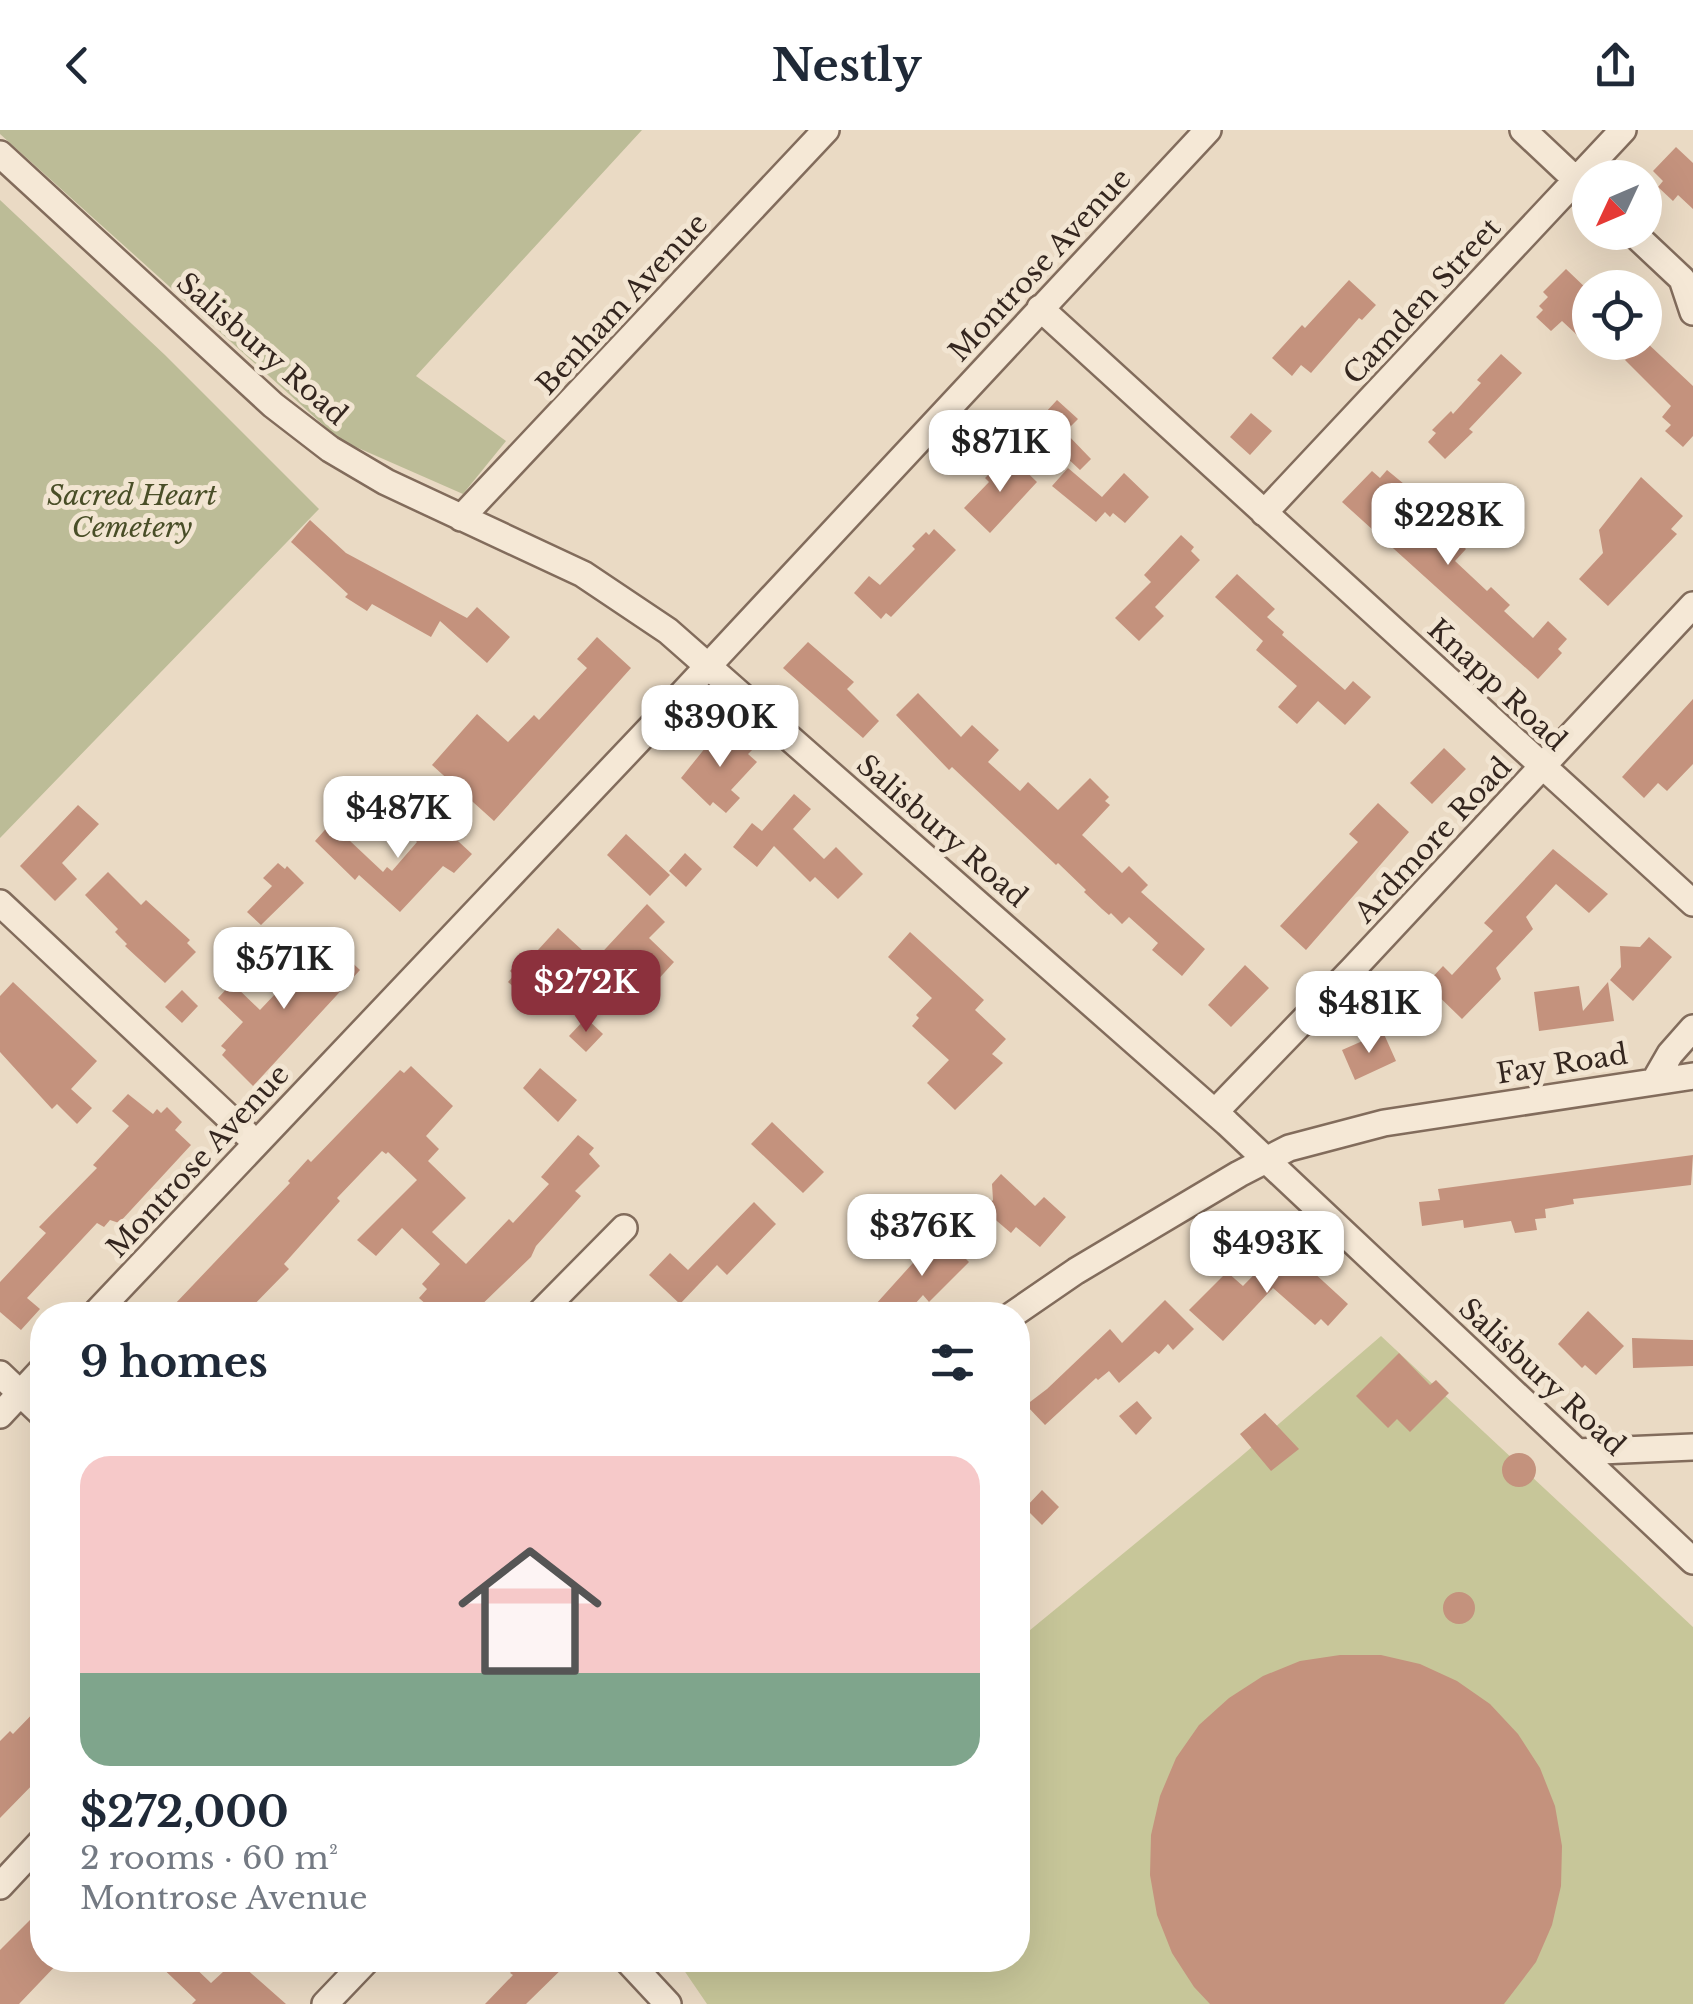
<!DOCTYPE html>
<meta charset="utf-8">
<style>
:root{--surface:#fff;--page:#f6f6f7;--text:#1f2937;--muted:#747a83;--line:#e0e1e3;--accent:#8c313d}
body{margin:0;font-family:"Libre Baskerville",serif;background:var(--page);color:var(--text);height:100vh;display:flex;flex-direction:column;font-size:38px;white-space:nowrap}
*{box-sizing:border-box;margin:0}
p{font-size:32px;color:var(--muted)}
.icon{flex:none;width:55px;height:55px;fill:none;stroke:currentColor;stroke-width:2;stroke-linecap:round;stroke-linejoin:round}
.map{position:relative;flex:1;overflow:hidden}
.details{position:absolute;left:30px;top:1172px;width:1000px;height:670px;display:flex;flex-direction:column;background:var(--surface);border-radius:40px;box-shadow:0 10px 40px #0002}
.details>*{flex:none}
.needle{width:65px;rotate:226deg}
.buttons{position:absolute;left:1572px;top:30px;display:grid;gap:20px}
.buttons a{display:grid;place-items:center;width:90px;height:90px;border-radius:50%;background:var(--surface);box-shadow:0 10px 40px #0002;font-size:50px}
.price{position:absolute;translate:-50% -85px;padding:0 22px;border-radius:20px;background:#fff;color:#222;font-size:32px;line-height:65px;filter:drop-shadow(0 2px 5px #0008)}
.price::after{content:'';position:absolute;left:50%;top:60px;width:30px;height:22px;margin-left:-15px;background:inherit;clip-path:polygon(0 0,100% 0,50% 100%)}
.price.selected{background:var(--accent);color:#fff}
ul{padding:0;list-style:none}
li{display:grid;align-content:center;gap:20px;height:530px;padding:0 50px}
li+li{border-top:2px solid var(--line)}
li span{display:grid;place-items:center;height:310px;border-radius:30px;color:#555}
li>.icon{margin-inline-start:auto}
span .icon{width:180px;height:180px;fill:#fffc;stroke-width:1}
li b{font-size:42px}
h2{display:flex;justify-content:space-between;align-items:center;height:120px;padding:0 50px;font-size:42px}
header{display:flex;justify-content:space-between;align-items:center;height:130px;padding:0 50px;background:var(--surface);font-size:45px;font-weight:700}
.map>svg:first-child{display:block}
</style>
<header><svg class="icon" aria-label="back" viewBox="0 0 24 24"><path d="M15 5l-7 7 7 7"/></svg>Nestly<svg class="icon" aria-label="share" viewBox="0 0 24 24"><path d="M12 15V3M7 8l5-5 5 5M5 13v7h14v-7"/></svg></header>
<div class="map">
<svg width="1693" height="1874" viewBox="0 0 1693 1874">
<rect width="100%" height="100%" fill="#eadac4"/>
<path fill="#c7c699" d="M 1381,1206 L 1693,1497 L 1693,1874 L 707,1874 L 677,1830 L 1018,1830 L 1018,1510 L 1238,1329 Z"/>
<path fill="#bcbc97" d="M 0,0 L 642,0 L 416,246 L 506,311 L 463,364 L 340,310 L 0,4 Z
M 0,70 L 165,225 L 319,379 L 0,708 Z"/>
<path fill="#c4927d" d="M 1676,17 L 1693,33 L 1693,79 L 1678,65 L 1673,71 L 1658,57 L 1663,51 L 1653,41 Z
M 1566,139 L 1590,162 L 1590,217 L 1562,191 L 1551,201 L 1536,187 L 1543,180 L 1539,176 L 1548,167 L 1543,162 Z
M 1349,150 L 1376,175 L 1362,190 L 1359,188 L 1311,243 L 1301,235 L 1292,246 L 1272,228 L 1302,195 L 1305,198 Z
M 1645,211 L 1693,256 L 1693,306 L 1683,317 L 1665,301 L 1671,295 L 1662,287 L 1671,276 L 1625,230 Z
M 1501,224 L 1522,243 L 1469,299 L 1473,302 L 1445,329 L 1428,312 L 1436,303 L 1432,300 L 1451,281 L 1453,284 L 1481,253 L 1477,250 Z
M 1057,270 L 1078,289 L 1065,302 L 1091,329 L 1080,340 L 1033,296 Z
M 1251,283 L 1272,301 L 1250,325 L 1230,307 Z
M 1012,328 L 1037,352 L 990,403 L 964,378 L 989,352 L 985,348 L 998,335 L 1002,339 Z
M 1068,338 L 1102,367 L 1124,343 L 1149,367 L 1125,393 L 1113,383 L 1110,387 L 1105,382 L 1096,392 L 1052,356 Z
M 1387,340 L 1421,368 L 1412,377 L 1446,410 L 1451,404 L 1466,419 L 1455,431 L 1487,461 L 1491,457 L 1510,475 L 1504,481 L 1533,508 L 1548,491 L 1567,509 L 1558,519 L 1562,523 L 1538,549 L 1342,372 L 1372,341 L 1380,348 Z
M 1641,347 L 1683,386 L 1671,399 L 1677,404 L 1608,476 L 1579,449 L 1603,423 L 1599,400 Z
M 310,390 L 346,423 L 467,488 L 477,477 L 510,507 L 487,533 L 440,491 L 431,507 L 372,474 L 367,481 L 345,467 L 348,464 L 291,412 Z
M 934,399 L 956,420 L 891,487 L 886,483 L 881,489 L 854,463 L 869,446 L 880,455 L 915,419 L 912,416 L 926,402 L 929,405 Z
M 1181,405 L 1194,417 L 1191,421 L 1200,430 L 1155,477 L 1164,486 L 1139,511 L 1115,488 L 1151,452 L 1144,445 Z
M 1237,444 L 1275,479 L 1267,487 L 1284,502 L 1282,505 L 1345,560 L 1353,551 L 1371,567 L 1345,595 L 1318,571 L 1297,594 L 1278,577 L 1297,556 L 1256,520 L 1263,511 L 1215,467 Z
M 597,507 L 631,538 L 494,691 L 432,635 L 477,584 L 508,612 L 534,585 L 539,590 L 587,538 L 577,529 Z
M 808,512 L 854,552 L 847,559 L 879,591 L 863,608 L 783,538 Z
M 918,563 L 961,607 L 972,595 L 999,620 L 988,632 L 1020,661 L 1028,652 L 1058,680 L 1090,648 L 1109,667 L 1105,671 L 1110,675 L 1082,705 L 1122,743 L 1129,736 L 1148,755 L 1141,762 L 1205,819 L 1182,846 L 1152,820 L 1158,813 L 1129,787 L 1122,794 L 1111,783 L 1109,785 L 1102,779 L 1084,762 L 1086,760 L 1058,733 L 1056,735 L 952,637 L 949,640 L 896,585 Z
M 1693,569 L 1693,634 L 1667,661 L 1658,653 L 1644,668 L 1622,647 Z
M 722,597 L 753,619 L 748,624 L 757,632 L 731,660 L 740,668 L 726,683 L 713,672 L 710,676 L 681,648 Z
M 1444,618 L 1466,639 L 1432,674 L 1410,653 Z
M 794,664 L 811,679 L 793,699 L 824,729 L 836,717 L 863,744 L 838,769 L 815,747 L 810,752 L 774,716 L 757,737 L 733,717 L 752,693 L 762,701 Z
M 1378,673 L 1409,702 L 1306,820 L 1280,796 L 1358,712 L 1349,704 Z
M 78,675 L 99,694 L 62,733 L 77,749 L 55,771 L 20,736 Z
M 432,687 L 472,724 L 454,743 L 443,736 L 400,782 L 359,745 L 355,750 L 315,711 L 331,693 L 337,698 L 340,694 L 353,706 L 349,710 L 383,742 L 387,737 L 392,741 L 417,712 L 413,708 Z
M 626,704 L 670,745 L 650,766 L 607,725 Z
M 1553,719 L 1608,764 L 1589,783 L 1556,754 L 1526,787 L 1533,799 L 1496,838 L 1501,849 L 1462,889 L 1426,854 L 1443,836 L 1452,845 L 1493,801 L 1484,793 Z
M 685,723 L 702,739 L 686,757 L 669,741 Z
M 278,733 L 285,739 L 287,736 L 304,753 L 261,795 L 247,782 L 272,756 L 263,748 Z
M 108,742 L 141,775 L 146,770 L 190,810 L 187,813 L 196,822 L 165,853 L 125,816 L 127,814 L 115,802 L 118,799 L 85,765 Z
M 647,774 L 665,792 L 649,808 L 674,832 L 654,854 L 638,838 L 621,856 L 610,846 L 593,865 L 569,844 L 565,844 L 536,877 L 508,852 L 514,845 L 510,841 L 523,827 L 528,831 L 558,798 L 594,831 Z
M 910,802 L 984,870 L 975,880 L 1006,909 L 992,924 L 1003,933 L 955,980 L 927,953 L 949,930 L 912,896 L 919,888 L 916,885 L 932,868 L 888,827 Z
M 1649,807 L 1672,827 L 1633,871 L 1610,850 L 1621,837 L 1620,816 L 1640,817 Z
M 327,809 L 360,840 L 253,956 L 222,925 L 226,920 L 221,916 L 243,892 L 218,868 L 232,853 L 260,880 Z
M 1245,835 L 1269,858 L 1231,897 L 1208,875 Z
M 13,852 L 97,931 L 71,959 L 92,978 L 77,994 L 57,974 L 52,979 L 0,922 L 0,866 Z
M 1608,852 L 1614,891 L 1539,901 L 1534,862 L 1579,856 L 1583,881 Z
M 182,860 L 198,876 L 182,893 L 165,877 Z
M 586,888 L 603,904 L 586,922 L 569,906 Z
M 1383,902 L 1396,931 L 1355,950 L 1342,920 Z
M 411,936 L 453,976 L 426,1006 L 439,1019 L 428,1031 L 466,1068 L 432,1102 L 466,1134 L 509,1089 L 513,1093 L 549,1054 L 541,1047 L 578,1005 L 594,1018 L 589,1024 L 600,1036 L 575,1061 L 581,1066 L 536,1116 L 531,1127 L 471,1185 L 438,1185 L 419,1168 L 427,1159 L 422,1154 L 440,1134 L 402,1098 L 376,1126 L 357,1110 L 417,1050 L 388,1022 L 386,1024 L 382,1021 L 337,1068 L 340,1071 L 284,1134 L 289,1139 L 248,1181 L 243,1177 L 239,1181 L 230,1175 L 219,1185 L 184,1185 L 174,1175 L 290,1053 L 288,1051 L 308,1029 L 311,1032 L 400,940 L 404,943 Z
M 540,938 L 577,970 L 558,992 L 523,958 Z
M 128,964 L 153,984 L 157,979 L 161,983 L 167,977 L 182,992 L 175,1000 L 191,1015 L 119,1093 L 110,1090 L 104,1097 L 97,1093 L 27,1168 L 40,1179 L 21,1200 L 0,1182 L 0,1152 L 46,1103 L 39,1097 L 97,1038 L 93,1035 L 129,996 L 112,981 Z
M 772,992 L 824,1042 L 803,1063 L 751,1014 Z
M 1693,1025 L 1691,1055 L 1573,1069 L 1574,1074 L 1545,1079 L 1546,1088 L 1535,1089 L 1537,1100 L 1515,1103 L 1511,1091 L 1464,1098 L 1463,1090 L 1422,1096 L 1419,1072 L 1440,1070 L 1438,1059 Z
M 1001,1044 L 1035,1076 L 1044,1067 L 1066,1087 L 1040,1117 L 1016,1097 L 1011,1103 L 984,1080 L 993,1070 L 992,1054 Z
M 754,1072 L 776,1094 L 727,1145 L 717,1135 L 680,1174 L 649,1145 L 670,1123 L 688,1140 Z
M 940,1103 L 969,1132 L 929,1172 L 923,1165 L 905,1185 L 866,1185 Z
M 1275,1123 L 1291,1138 L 1300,1130 L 1348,1174 L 1328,1196 L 1321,1189 L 1315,1195 L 1273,1158 L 1223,1211 L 1189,1180 L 1227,1142 L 1243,1156 Z
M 1165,1170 L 1194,1199 L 1173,1220 L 1168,1214 L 1159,1224 L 1155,1221 L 1119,1253 L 1109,1241 L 1098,1250 L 1096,1248 L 1045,1295 L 1026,1275 L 1047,1259 L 1110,1199 L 1122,1213 Z
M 1588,1181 L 1624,1216 L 1596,1245 L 1585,1235 L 1582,1238 L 1558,1214 Z
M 1632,1208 L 1693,1210 L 1693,1236 L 1633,1238 Z
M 1399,1223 L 1430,1255 L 1436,1250 L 1449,1263 L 1410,1302 L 1397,1289 L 1388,1298 L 1356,1266 Z
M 1137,1271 L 1152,1288 L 1136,1305 L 1119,1286 Z
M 1265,1283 L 1299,1319 L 1271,1341 L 1240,1304 Z
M1502 1340a17 17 0 1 1 34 0a17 17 0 1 1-34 0Z
M 1042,1360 L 1059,1377 L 1042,1395 L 1025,1378 Z
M1443 1478a16 16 0 1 1 32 0a16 16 0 1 1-32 0Z
M 1340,1525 L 1381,1525 L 1420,1534 L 1457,1551 L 1490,1574 L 1518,1604 L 1540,1638 L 1555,1676 L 1562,1716 L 1561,1756 L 1552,1795 L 1536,1832 L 1504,1874 L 1210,1874 L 1194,1857 L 1172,1823 L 1157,1785 L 1150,1745 L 1151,1705 L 1160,1666 L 1176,1628 L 1199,1595 L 1229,1568 L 1263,1546 L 1300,1531 Z
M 42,1574 L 42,1645 L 0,1688 L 0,1611 L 10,1601 L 13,1604 Z
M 42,1778 L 42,1830 L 61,1830 L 19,1874 L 0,1874 L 0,1820 Z
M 154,1830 L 187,1830 L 211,1853 L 236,1830 L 286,1874 L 192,1874 L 196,1870 Z
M 521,1830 L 527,1830 L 538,1840 L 547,1830 L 571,1830 L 526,1874 L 485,1874 L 513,1845 L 510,1843 Z"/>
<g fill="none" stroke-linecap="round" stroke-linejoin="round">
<g stroke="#826c5c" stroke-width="30">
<path id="minor" d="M 1523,0 L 1590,63
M 0,24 L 273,275 L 330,319 L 386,352 L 583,444 L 668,501 L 1227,993 L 1693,1431
M 1632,102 L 1682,149 L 1693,182
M 1040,178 L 1693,773
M 1264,383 L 1623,0
M 461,388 L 826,0
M 0,773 L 256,1013
M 1655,950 L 1670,924 L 1693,898
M 1215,982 L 1353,839 L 1693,475
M 94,1185 L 654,594 L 1208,0
M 538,1185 L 624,1098
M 1012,1185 L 1076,1141 L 1239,1044 L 1289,1018 L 1384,993 L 1693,946
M 0,1244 L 42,1284
M 0,1285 L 42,1240
M 1577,1322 L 1693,1317
M 0,1756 L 42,1711
M 627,1830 L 668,1874
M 325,1874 L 367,1830"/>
</g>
<use href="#minor" stroke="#f5e8d6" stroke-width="25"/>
</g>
<g text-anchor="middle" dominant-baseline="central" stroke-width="10" stroke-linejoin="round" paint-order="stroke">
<g font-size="28" fill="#34261f" stroke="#f2e5d2">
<text transform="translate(1040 135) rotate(-47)">Montrose Avenue</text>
<text transform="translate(1422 171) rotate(-47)">Camden Street</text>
<text transform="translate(622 174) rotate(-47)">Benham Avenue</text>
<text transform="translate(262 219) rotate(41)">Salisbury Road</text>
<text transform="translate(1497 555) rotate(43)">Knapp Road</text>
<text transform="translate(942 701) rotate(41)">Salisbury Road</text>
<text transform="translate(1433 710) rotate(-47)">Ardmore Road</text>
<text transform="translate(1562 934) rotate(-9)">Fay Road</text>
<text transform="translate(198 1031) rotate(-47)">Montrose Avenue</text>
<text transform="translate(1542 1247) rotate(43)">Salisbury Road</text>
</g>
<g font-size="28" font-style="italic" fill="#494e27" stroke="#f2e5d2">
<text x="132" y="365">Sacred Heart<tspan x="132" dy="32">Cemetery</tspan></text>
</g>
</g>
</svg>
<div class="buttons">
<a><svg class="needle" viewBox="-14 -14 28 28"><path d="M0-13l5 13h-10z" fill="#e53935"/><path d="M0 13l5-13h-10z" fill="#747a83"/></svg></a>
<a><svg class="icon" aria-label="locate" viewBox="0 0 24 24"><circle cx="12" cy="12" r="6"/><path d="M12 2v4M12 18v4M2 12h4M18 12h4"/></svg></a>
</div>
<b class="price" style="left:1000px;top:365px">$871K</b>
<b class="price" style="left:1448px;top:438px">$228K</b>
<b class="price" style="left:720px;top:640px">$390K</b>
<b class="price" style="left:398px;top:731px">$487K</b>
<b class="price" style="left:284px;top:882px">$571K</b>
<b class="price selected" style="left:586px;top:905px">$272K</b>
<b class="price" style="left:1369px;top:926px">$481K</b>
<b class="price" style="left:922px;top:1149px">$376K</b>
<b class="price" style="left:1267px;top:1166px">$493K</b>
<section class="details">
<h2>9 homes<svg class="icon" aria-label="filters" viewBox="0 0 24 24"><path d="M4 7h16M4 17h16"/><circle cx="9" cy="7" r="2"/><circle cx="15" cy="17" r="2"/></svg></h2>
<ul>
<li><span style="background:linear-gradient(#f6c9c9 70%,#7fa58c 0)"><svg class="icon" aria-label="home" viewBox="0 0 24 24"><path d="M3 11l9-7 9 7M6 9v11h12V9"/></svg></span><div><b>$272,000</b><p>2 rooms · 60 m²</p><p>Montrose Avenue</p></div></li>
</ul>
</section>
</div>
